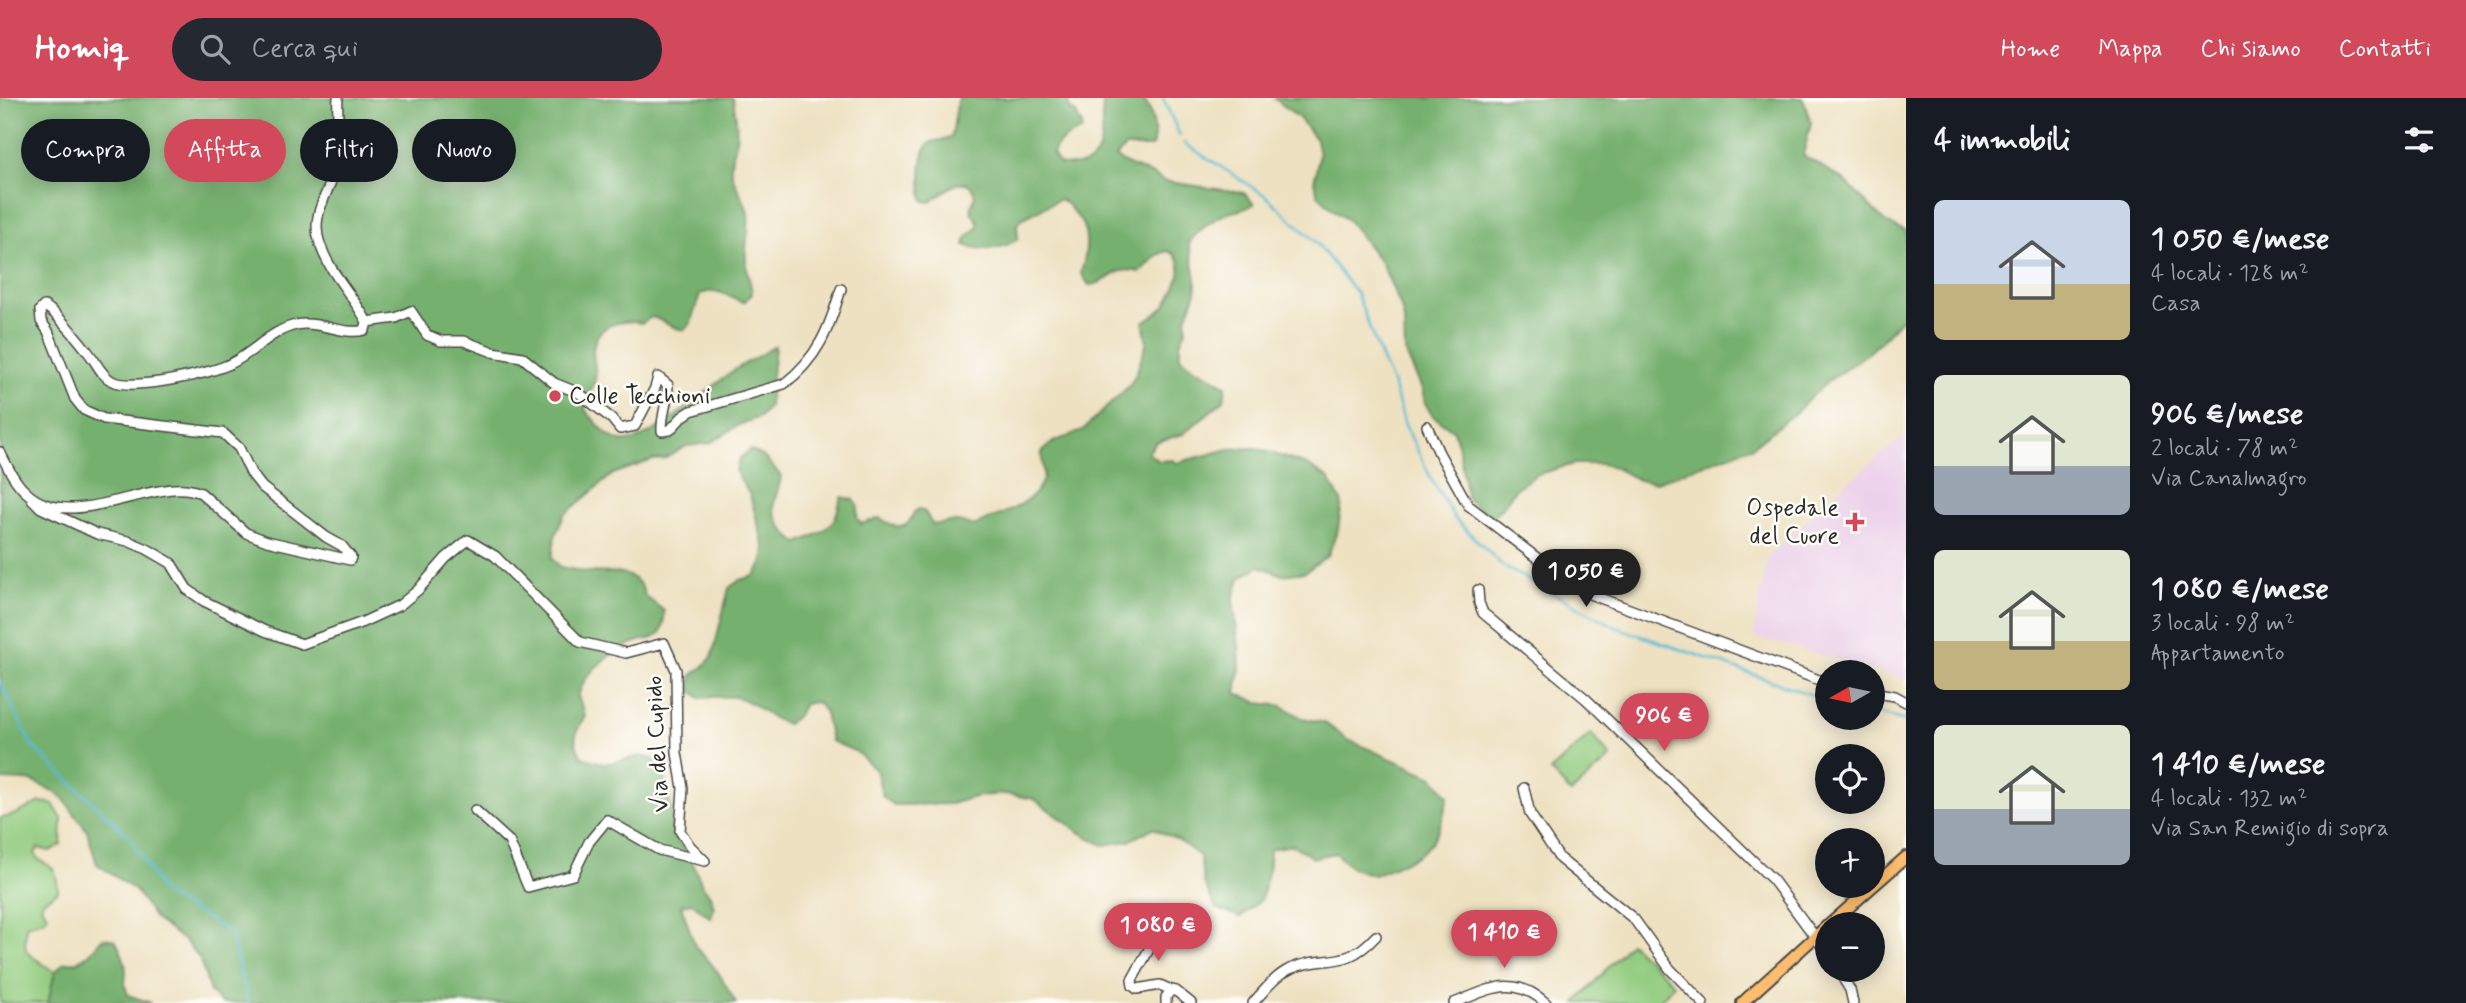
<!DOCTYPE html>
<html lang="it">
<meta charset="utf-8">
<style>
:root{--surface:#171b24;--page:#242831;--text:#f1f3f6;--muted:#9ea1a6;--accent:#d1495b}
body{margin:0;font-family:Mynerve,sans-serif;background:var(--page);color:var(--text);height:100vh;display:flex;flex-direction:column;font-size:26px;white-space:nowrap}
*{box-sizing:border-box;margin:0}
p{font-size:23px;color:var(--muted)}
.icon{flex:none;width:38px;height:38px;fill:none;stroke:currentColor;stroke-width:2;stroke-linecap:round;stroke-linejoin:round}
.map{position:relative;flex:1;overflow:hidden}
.sheet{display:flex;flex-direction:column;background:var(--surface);width:560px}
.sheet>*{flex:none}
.top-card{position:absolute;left:21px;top:21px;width:665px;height:63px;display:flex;gap:14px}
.needle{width:46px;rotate:261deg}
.controls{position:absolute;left:1815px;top:562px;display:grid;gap:14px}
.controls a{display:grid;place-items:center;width:70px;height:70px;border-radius:50%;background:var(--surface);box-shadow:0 4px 18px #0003;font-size:35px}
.price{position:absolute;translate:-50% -60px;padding:0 16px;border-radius:24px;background:var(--accent);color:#fff;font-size:23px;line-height:46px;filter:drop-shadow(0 2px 4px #0008)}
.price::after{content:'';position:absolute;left:50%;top:42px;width:21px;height:16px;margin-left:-10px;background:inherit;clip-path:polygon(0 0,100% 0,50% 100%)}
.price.selected{background:#222;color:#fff}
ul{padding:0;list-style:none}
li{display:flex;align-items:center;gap:21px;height:175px;padding:0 28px}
li span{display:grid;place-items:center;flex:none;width:196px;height:140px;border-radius:10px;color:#555}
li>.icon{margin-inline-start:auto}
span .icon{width:84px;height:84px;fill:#fffc;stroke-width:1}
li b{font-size:30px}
h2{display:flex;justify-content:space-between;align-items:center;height:84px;padding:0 28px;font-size:30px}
.tag{padding:0 24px;border-radius:32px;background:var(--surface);box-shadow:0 4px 18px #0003;font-size:24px;line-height:63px}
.tag.selected{background:var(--accent);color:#fff}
header{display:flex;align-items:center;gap:42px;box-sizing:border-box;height:98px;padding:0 35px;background:var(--accent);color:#fff}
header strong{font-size:33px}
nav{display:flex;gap:38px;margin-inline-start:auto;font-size:24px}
.search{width:490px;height:63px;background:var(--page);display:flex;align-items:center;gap:18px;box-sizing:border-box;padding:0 24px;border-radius:38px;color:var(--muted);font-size:26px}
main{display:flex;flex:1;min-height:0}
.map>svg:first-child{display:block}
</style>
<header>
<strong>Homiq</strong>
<div class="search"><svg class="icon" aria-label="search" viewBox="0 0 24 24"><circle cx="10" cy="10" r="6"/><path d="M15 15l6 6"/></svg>Cerca qui</div>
<nav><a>Home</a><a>Mappa</a><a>Chi siamo</a><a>Contatti</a></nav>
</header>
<main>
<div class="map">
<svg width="1906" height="905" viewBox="0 0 1906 905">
<rect width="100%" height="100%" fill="#fdfcf7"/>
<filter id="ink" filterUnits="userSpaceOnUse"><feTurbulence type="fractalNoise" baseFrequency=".0143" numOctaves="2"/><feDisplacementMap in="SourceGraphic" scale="14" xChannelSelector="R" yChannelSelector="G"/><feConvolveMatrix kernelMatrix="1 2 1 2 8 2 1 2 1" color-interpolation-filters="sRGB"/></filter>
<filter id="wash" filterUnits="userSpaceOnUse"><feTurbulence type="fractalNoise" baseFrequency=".00686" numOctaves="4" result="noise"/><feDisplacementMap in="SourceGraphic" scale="28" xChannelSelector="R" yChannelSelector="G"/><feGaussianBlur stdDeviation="1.57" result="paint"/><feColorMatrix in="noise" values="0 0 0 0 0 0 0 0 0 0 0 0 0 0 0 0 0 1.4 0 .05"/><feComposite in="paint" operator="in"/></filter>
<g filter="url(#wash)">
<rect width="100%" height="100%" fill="#eee1c1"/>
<path fill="#ecd1ea" d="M 1906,339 L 1906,581 L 1753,538 L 1767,460 L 1842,388 L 1898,343 Z"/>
<path fill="#93cc80" stroke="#5f7c56" stroke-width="2" d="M 1591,636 L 1611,659 L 1571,695 L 1550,673 Z
M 41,704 L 53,706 L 62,721 L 61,747 L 50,753 L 38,750 L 35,756 L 38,761 C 57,772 56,771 58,793 L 43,803 L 41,808 L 48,818 L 44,822 L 26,827 C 26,835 24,845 26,852 C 28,858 48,868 55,874 L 48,905 L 0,905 L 0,720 C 15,719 27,709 41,704 Z
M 1630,845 L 1674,886 L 1658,905 L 1576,905 Z"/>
<path fill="#76b06e" stroke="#506e4c" stroke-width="2" d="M 0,0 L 733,0 C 735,14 738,28 736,43 C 735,52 730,60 731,70 C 732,86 745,99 748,115 C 750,133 744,150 746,164 C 747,175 751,185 752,196 L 744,204 C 724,199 723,189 700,196 L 690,227 L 684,232 C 672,230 664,223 652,219 L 642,225 C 620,221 595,226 593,253 C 593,262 597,272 595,281 C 593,293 586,298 585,312 C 595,322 607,341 621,343 C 648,348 710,289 733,273 C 746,264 761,257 775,248 L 769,308 L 760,319 L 739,327 L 710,345 L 687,348 L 664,361 L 653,362 L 613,376 L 564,417 L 555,438 L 552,461 L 561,469 L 585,474 L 621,475 L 632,479 L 641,487 L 645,498 L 664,513 C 664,520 665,528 660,535 C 654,542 647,541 639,543 C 614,551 585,572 578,598 L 585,618 C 575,634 571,642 582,659 L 605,666 L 641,658 L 653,661 L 662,668 L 670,702 L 673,736 L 679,746 L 688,754 L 703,789 L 710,797 L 714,809 L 711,820 L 692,805 L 681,807 L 695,848 L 718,874 L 736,905 L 221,905 L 210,894 L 200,861 L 185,843 L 156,822 L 136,793 L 97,766 L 87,733 L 63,700 L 53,693 L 32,683 L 0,682 Z
M 958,0 L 1072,0 L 1068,6 L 1071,12 L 1076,15 L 1078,21 L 1082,26 L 1082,32 C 1070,38 1057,42 1053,56 L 1059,66 C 1093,72 1102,59 1102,28 C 1102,18 1103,10 1103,0 L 1143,0 C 1153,16 1157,30 1152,49 L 1125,49 L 1116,59 C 1130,72 1148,71 1163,83 L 1244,95 L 1254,106 C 1245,112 1238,112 1228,115 C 1215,119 1196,134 1189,145 L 1196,180 L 1196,194 L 1186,220 L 1186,232 L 1180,245 L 1180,259 C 1193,273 1211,276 1226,288 L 1224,302 L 1183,336 L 1156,344 L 1148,355 L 1159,363 L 1173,362 L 1176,365 L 1229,351 L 1256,350 L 1307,367 L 1329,381 L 1342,405 L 1338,431 L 1328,457 L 1305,474 L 1282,477 L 1260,468 L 1240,480 L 1233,502 L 1239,549 L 1240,571 L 1236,595 L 1259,605 L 1282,608 L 1302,620 L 1325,625 L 1348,642 L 1433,679 L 1448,698 C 1436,754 1425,756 1374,777 L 1352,770 L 1335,755 L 1313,760 L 1293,747 L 1270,751 L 1268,775 L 1261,802 L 1240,819 L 1216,810 L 1204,786 L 1200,758 L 1178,742 L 1153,730 L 1129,743 L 1103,747 L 1079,734 L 1034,701 L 1007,696 L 978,698 L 951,706 L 894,707 L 883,699 L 876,672 L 857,654 L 831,643 L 825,615 L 817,604 L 804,606 L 797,618 L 787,626 C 769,622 758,605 739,600 C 727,596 713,600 700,600 L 690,591 L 692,577 L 703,569 L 712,559 L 729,490 L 740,482 L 754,478 L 762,466 L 765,452 L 750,397 L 736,374 L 740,360 L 750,352 L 763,358 L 781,378 C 778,402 766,405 781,428 C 787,436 790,440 798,445 C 810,440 826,434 834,422 C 838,415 838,407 842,399 L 854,402 L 858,408 L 857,420 L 861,426 L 879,420 C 890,425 902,436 911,421 C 917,411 909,417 919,411 L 925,414 L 932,426 C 941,428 948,422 957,424 C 965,425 969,428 976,427 C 998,417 1035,407 1043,381 C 1045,373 1041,363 1042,354 C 1056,337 1069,342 1084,331 L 1129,288 L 1136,276 L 1147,244 L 1143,224 C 1151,219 1161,214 1166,206 C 1175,191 1192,162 1168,153 C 1154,155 1151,166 1140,174 C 1114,166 1110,186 1089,187 L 1081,175 C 1087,155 1091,131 1075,116 C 1069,110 1068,104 1059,101 L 1020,122 L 1017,127 L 1018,141 C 1003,152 982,153 965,147 L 966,140 L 976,131 L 979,125 L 972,115 L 971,108 C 978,99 974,83 960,85 C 950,87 939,98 931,104 L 924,103 C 920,91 919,53 930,45 C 936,41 944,44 952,38 Z
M 1274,0 L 1803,0 L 1811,25 L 1803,57 L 1845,83 L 1886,125 L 1906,133 L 1906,216 L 1871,253 L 1827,284 L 1796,314 L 1753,348 L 1656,384 L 1638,382 L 1614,369 L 1601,366 L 1574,366 L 1538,376 L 1516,390 L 1501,411 L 1490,419 L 1467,401 L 1458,346 L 1454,333 L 1432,317 L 1425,305 L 1422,291 L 1405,254 L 1404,222 L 1401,209 L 1382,166 L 1348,122 L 1337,115 L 1318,97 L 1314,84 L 1319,57 L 1316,42 L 1299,20 Z
M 103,840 L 115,842 C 121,852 126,863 126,875 C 125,885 124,887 128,897 L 151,905 L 48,905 L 55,874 L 64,865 L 76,864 L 87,858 Z"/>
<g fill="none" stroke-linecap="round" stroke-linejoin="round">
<path stroke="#56bad5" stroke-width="2.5" d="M 1163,0 L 1180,38
M 1184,45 L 1266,98 L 1316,144 L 1357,196 L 1381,260 L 1394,289 L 1405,327 L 1431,380 L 1455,421 L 1504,469 L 1616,529 L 1827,602
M 0,583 L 32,648 L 130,739 L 163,795 L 230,834 L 248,905
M 1872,614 L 1906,623"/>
</g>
</g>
<g filter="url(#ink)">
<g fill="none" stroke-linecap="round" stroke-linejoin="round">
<g stroke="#484642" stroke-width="12">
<path id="minor" d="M 367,224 L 396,220 L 411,213 L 427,237 L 441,243 L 464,243 L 493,254 L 522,259 L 554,285 L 579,295 L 612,321 L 620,331 L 635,328 L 655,290 L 658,279 L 668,287 C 668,304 661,318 662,333 L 670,332 L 682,319 L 691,313 L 784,286 C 818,260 829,231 841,191
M 1427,328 L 1439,355 L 1468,407 L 1571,486 L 1592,497 L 1827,585
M 0,354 C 7,368 15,385 27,395 C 61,427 120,399 159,393 C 173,390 188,389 201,395 L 246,435 L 267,443 L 350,462 L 351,459 L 342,448 L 326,439 L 262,389 L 251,375 L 239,350 L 223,335 L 104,321 L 84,312 L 75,301 L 48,233 L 41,223 L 40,212 L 44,208 C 55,212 83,247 91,258 C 97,266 102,278 112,283 C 132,293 211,276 232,265 C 254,254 272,232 296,227 C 320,222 342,238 365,232 L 367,224 C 353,197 330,176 320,146 C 309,115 331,93 338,64 C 343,43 336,21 338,0
M 32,401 L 41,410 L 97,436 L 128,443 L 147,451 L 171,465 L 187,491 L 204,503 L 265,533 L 302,546 L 363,524 L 400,507 L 418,492 L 446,460 L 468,442 L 495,458 L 580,544 L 626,555 L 664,545 L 676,572 L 677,655 L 683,690 L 680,733 L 690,748 L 705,763 L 659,752 L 607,722 L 589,744 L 573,777 L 528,789 L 509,743 L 475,712
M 1478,492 L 1479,505 L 1483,515 L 1586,601 L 1773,782 L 1827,855
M 1872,594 L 1895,598 L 1906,604
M 1524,690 L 1530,716 L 1560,761 L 1634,821 L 1670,871 L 1703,905
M 1171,824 L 1152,846 L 1132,882 L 1133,888 L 1137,891 L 1160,887 L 1171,892
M 1838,872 L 1850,892 L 1853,905
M 1166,905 L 1166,899 L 1171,892 L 1176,893 L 1191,905
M 1253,905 C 1264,893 1275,878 1290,871 C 1326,855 1343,874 1376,838
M 1454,905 C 1491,891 1512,876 1546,905"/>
</g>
<g stroke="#484642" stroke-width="14">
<path id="major" d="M 1830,826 L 1906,759
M 1742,905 L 1827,828"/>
</g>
<use href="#minor" stroke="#fff" stroke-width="9"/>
<use href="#major" stroke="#fcbd6f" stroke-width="10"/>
</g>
</g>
<g fill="#d1495b" stroke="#fdfcf7" stroke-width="2.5">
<circle cx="555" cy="298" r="7"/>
<path d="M1851.5 413.5h7v7h7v7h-7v7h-7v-7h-7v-7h7z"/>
</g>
<g text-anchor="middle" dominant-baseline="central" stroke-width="5" stroke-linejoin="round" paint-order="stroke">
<g font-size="24" fill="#2b2b2b" stroke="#fdfcf7" text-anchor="start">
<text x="569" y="298">Colle Tecchioni</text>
<text x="1839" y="410" text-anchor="end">Ospedale<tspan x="1839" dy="28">del Cuore</tspan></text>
</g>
<g font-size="24" fill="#2b2b2b" stroke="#fdfcf7">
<text transform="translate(658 646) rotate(-93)">Via del Cupido</text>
</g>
</g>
</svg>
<div class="controls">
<a><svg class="needle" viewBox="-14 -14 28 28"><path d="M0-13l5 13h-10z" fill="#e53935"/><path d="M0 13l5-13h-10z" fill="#9ea1a6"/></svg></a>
<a><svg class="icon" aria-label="locate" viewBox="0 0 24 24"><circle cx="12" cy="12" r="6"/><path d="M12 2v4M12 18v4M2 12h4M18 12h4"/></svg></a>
<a>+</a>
<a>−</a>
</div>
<b class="price selected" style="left:1586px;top:511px">1 050 €</b>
<b class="price" style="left:1664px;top:655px">906 €</b>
<b class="price" style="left:1158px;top:865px">1 080 €</b>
<b class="price" style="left:1504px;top:872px">1 410 €</b>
<div class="top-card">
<a class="tag">Compra</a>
<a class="tag selected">Affitta</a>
<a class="tag">Filtri</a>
<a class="tag">Nuovo</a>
</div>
</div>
<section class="sheet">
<h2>4 immobili<svg class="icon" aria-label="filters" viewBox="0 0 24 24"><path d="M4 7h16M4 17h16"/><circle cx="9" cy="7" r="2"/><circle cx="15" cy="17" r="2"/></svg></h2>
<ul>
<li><span style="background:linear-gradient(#c9d6e8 60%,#c2b280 0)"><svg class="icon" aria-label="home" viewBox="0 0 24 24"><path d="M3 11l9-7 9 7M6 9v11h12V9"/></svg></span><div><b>1 050 €/mese</b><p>4 locali · 128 m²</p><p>Casa</p></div></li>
<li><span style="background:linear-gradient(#dfe7d0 65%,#9aa5b1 0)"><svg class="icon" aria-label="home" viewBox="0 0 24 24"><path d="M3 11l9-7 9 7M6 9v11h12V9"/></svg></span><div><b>906 €/mese</b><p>2 locali · 78 m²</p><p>Via Canalmagro</p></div></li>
<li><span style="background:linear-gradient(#dfe7d0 65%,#c2b280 0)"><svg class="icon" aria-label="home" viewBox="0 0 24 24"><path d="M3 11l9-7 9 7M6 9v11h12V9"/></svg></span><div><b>1 080 €/mese</b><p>3 locali · 98 m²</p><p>Appartamento</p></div></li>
<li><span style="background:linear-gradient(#dfe7d0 60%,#9aa5b1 0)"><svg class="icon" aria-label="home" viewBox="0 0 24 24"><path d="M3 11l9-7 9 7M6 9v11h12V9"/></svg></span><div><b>1 410 €/mese</b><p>4 locali · 132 m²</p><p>Via San Remigio di sopra</p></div></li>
</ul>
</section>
</main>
